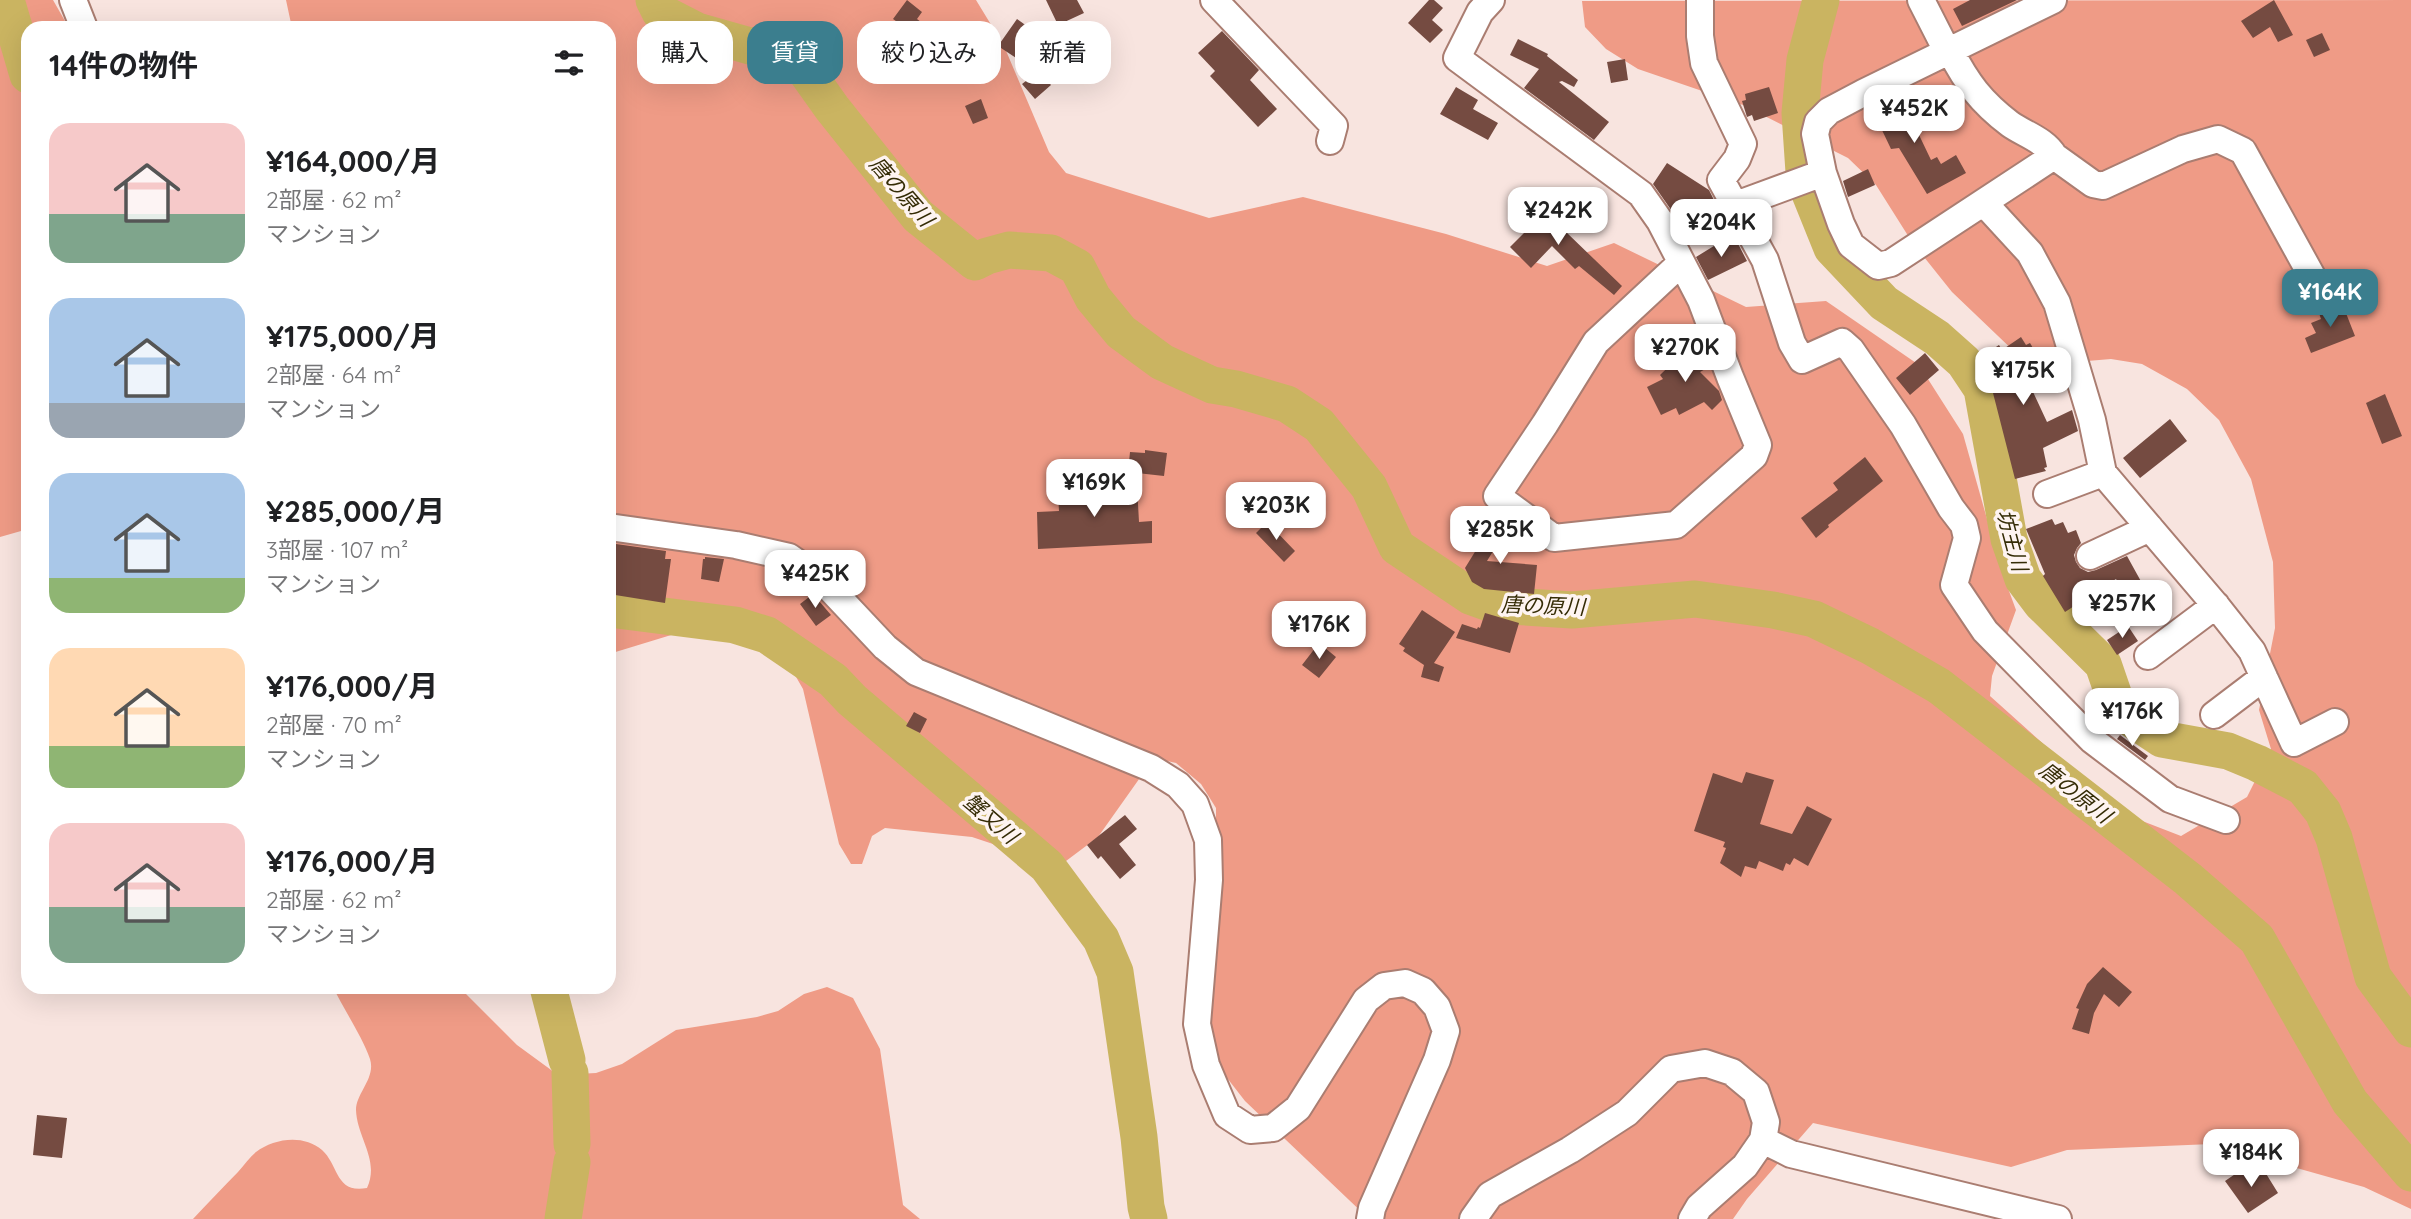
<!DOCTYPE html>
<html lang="ja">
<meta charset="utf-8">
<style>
:root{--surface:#fff;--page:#f2f2f2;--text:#202124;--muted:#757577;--accent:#3b7e8e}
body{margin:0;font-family:Quicksand,"Noto Sans JP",sans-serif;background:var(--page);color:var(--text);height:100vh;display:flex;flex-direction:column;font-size:26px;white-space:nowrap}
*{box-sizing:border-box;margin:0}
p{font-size:23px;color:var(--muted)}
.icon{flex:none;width:38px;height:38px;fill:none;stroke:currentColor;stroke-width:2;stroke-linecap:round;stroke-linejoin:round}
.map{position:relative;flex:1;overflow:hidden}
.panel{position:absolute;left:21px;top:21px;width:595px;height:973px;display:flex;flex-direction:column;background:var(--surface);border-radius:21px;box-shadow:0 7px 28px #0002}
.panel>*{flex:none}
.banner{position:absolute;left:637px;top:21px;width:665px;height:63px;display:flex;gap:14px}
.price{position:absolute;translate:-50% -60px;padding:0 16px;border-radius:14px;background:#fff;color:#222;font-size:23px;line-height:46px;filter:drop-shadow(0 2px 4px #0008)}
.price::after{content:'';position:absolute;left:50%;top:42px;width:21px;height:16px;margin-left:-10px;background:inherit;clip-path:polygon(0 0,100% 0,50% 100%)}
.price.current{background:var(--accent);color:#fff}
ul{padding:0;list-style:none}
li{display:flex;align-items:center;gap:21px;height:175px;padding:0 28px}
li span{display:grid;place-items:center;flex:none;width:196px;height:140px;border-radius:21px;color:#555}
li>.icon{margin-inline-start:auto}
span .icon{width:84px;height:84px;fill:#fffc;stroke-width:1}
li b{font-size:30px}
h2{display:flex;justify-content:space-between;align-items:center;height:84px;padding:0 28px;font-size:30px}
.tag{padding:0 24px;border-radius:21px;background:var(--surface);box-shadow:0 7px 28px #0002;font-size:24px;line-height:63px}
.tag.current{background:var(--accent);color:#fff}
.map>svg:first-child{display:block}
</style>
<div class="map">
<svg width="2411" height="1219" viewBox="0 0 2411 1219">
<rect width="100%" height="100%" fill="#f8e4df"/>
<path fill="#ef9b86" d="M 0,0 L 53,0 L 69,28 L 28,28 L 28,529 L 0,537 Z
M 286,0 L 976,0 L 1004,46 L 1049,152 L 1066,173 L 1209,218 L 1303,197 L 1446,234 L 1547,266 L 1614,243 L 1746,307 L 1826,301 L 1919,365 L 1963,434 L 2002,572 L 2016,610 L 1992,676 L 1990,696 L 2119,812 L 2181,836 L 2247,797 L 2271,749 L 2259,710 L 2275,628 L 2273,562 L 2251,479 L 2219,420 L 2187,389 L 2142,364 L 2111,359 L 2040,365 L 2020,357 L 1952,292 L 1912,242 L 1876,185 L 1848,158 L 1743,105 L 1638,69 L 1606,49 L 1585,27 L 1582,1 L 2411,0 L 2411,1209 L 2364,1187 L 2212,1144 L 2067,1150 L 2011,1167 L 1813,1123 L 1747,1199 L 1733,1219 L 1369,1219 L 1245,1101 L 1217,1065 L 1206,1037 L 1216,865 L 1216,808 L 1201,784 L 1176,763 L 1154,758 L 1098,837 L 1046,876 L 1032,873 L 993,844 L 972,837 L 885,828 L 872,836 L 862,864 L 851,864 L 839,844 L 803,689 L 780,649 L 767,641 L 681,632 L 609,654 L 609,28 L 292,28 Z
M 333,987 L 459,987 L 517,1045 L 558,1075 L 596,1073 L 622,1064 L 676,1030 L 757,1017 L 778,1011 L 804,994 L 827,987 L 853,998 L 880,1049 L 903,1205 L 920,1219 L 193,1219 C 208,1203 223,1187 238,1172 C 244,1165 250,1157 256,1152 C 274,1138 304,1134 322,1150 C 339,1165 335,1194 367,1188 C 380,1160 357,1138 356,1110 C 356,1093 376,1078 370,1059 C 362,1036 344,1010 333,987 Z"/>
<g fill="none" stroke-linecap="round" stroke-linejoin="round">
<path stroke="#cab461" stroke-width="37" d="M 6,0 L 28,75
M 654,0 L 660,12 L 697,31 L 771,52 L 805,70 L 832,108 L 918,216 L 975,262 L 987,256 L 1009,250 L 1051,253 L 1077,267 L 1093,298 L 1121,332 L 1162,362 L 1212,385 L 1236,389 L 1287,404 L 1319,425 L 1369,487 L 1397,547 L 1470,596 L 1495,605 L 1572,610 L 1695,599 L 1773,610 L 1814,619 L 1870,646 L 1939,686 L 2188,879 L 2257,939 L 2350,1102 L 2411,1173
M 1804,172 L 1800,113 L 1805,60 L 1821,0
M 1809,191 L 1832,248 L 1884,303 L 1937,338 L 1964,362 L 1982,389 L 2009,539 L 2023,579 L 2041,603 L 2103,664 L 2115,699 L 2132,719 L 2162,739 L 2228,751 L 2257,763 L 2303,787 L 2323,812 L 2334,838 L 2373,977 L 2411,1029
M 609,609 L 735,625 L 767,635 L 833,680 L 852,700 L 1047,866 L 1101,939 L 1115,972 L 1139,1137 L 1146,1207 L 1149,1219
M 548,987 L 567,1060
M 570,1073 L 572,1144
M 563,1219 L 572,1162"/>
</g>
<path fill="#754b41" d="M 907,0 L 922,12 L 917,19 L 925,25 L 911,43 L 898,33 L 903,26 L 893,19 Z
M 1046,0 L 1077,0 L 1084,13 L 1058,25 Z
M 1429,0 L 1434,0 L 1443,8 L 1432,20 L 1443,30 L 1430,43 L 1408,23 Z
M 1970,0 L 2017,0 L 1962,26 L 1953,9 Z
M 2274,0 L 2293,35 L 2278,42 L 2270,27 L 2253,38 L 2241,21 Z
M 1017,19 L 1038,34 L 1022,62 L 998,46 Z
M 1222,31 L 1259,70 L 1250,80 L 1277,109 L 1258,127 L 1210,76 L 1215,71 L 1198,53 Z
M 2322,33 L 2330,50 L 2314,57 L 2306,40 Z
M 1518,39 L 1548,54 L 1547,56 L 1578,80 L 1574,87 L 1562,81 L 1559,82 L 1609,122 L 1594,140 L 1524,88 L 1539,69 L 1510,55 Z
M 1625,59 L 1628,80 L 1611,83 L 1607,62 Z
M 1039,71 L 1051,85 L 1035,99 L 1022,84 Z
M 1456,87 L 1478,100 L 1473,109 L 1498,123 L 1488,140 L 1440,114 Z
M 1769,87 L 1778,113 L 1754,121 L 1752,115 L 1747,117 L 1742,101 L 1746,100 L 1745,94 Z
M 1899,93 L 1931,160 L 1937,157 L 1941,164 L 1956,155 L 1966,173 L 1927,194 L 1899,148 L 1891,149 L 1871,107 Z
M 981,99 L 988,118 L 973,124 L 965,106 Z
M 1667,163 L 1709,190 L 1718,208 L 1710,216 L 1692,199 L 1687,206 L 1674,214 L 1653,184 Z
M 1868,169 L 1875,185 L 1848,197 L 1843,181 Z
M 1541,203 L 1568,230 L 1566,232 L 1622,286 L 1614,295 L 1579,266 L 1575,269 L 1552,246 L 1531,268 L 1510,247 L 1532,225 L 1526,219 Z
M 1735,238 L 1747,261 L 1708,280 L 1696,257 L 1722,241 L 1723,244 Z
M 2340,298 L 2355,336 L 2311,353 L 2305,338 L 2316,333 L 2311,323 L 2321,319 L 2319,313 L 2332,311 L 2338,306 Z
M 2021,337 L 2026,345 L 2030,343 L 2037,355 L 2043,353 L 2049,368 L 2026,377 L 2047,422 L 2072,410 L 2078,431 L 2043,448 L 2047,467 L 2044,468 L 2046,471 L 2015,479 L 1993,393 L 1988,379 L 1976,360 L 1999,345 L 2002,350 Z
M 1698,338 L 1709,367 L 1700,372 L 1719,391 L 1722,400 L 1712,410 L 1704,402 L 1679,415 L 1676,408 L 1661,415 L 1647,387 L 1663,379 L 1660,375 Z
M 1925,353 L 1939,370 L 1910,395 L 1896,378 Z
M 2385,394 L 2402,436 L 2382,444 L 2366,403 Z
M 2170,419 L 2187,441 L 2140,478 L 2123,458 Z
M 1145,450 L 1167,453 L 1164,476 L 1128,472 L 1130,452 L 1145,453 Z
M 1865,457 L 1883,481 L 1828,525 L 1829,527 L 1816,538 L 1801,518 L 1838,490 L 1833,483 Z
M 1088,485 L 1137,486 L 1139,522 L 1152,521 L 1152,543 L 1038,549 L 1037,512 L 1059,511 L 1058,493 L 1088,491 Z
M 1497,516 L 1509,525 L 1487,561 L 1537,565 L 1534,594 L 1484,589 L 1472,582 L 1465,568 Z
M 2052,519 L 2055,525 L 2063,522 L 2068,533 L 2076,530 L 2081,543 L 2077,548 L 2074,555 L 2076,562 L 2080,568 L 2088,572 L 2096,570 L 2127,556 L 2143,585 L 2125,595 L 2116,579 L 2065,612 L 2043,576 L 2045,574 L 2026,529 Z
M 1267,522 L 1295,551 L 1284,562 L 1256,533 Z
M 609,543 L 666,551 L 665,559 L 671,559 L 665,603 L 609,594 L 613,562 L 609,561 Z
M 705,557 L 724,559 L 719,582 L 701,579 L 703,559 L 705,559 Z
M 813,594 L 831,615 L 816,626 L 800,604 Z
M 1422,610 L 1455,632 L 1434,663 L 1444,667 L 1439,682 L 1421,677 L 1424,665 L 1403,651 L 1405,648 L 1399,644 Z
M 1485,613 L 1519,623 L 1510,653 L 1456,638 L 1462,624 L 1477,629 L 1478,627 L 1480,628 Z
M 2128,626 L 2138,641 L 2117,655 L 2107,640 Z
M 1319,643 L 1336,657 L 1319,678 L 1302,665 Z
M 914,712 L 927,719 L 920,733 L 906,726 Z
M 2120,735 L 2148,756 L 2145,760 L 2117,739 Z
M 1746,772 L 1774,780 L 1760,824 L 1792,834 L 1807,806 L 1832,819 L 1808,866 L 1794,858 L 1790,865 L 1786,863 L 1783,871 L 1759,861 L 1756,869 L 1745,866 L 1741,877 L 1720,863 L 1726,848 L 1723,847 L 1725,842 L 1694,831 L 1713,773 L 1742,783 Z
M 1125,815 L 1137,829 L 1119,844 L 1136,865 L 1120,879 L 1101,856 L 1098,859 L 1087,845 Z
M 2103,967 L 2132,992 L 2119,1007 L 2104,994 L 2094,1013 L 2089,1034 L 2072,1029 L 2079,1009 L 2076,1008 L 2087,984 Z
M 37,1115 L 67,1118 L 62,1158 L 33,1155 Z
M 2247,1166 L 2255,1178 L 2265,1172 L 2278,1193 L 2248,1213 L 2225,1181 Z"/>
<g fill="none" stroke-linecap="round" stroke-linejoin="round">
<g stroke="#aa7d71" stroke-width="30">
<path id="minor" d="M 73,0 L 84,28
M 1214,0 L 1334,126 L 1330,141
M 1491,0 L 1480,12 L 1457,58 L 1641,194 L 1660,221 L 1701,300 L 1730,377 L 1758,445 L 1754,456 L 1676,525 L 1554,538 L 1497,496 L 1545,424 L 1596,342 L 1681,263
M 1700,0 L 1700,36 L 1704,63 L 1743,144 L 1737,159 L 1721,180 L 1765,260 L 1792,343 L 1802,360 L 1842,342 L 1851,350 L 1903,425 L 1951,508 L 1964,525 L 1967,538 L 1954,585 L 1985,631 L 2092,740 L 2170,799 L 2226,820
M 1921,0 L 1948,53
M 2053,0 L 1863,93 L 1829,111 L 1818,122 L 1815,134 L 1823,173 L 1841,224 L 1851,245 L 1878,266 L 1891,263 L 2054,156 L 2093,184 L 2103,186 L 2183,149 L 2218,139 L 2243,151 L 2324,298
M 1951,52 C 1967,83 1981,102 2010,124 C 2024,134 2045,140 2054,156
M 1984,203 L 2030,253 L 2057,303 L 2092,420 L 2103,473 L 2218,608 L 2252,651 L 2294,743 L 2335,722
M 1736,205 L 1823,173
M 2047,494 L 2103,473
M 609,527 L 736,545 L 789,557 L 822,580 L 885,647 L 916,672 L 1151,768 L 1178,785 L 1195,804 L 1208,840 L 1209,880 L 1197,1024 L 1206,1065 L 1227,1115 L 1250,1130 L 1273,1128 L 1298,1108 L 1366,1000 L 1384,986 L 1405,983 L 1423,991 L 1437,1007 L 1446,1031 L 1437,1060 L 1372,1208 L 1370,1219
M 2090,556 L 2150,528
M 2148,656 L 2216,605
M 2214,715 L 2264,677
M 1763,1140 L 1791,1154 L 2058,1219
M 1473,1219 L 1490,1195 L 1570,1150 L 1627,1113 L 1671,1069 L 1705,1063 L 1732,1072 L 1756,1092 L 1766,1122 L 1763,1140 L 1745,1166 L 1699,1207 L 1692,1219"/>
</g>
<use href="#minor" stroke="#fff" stroke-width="26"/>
</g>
<g text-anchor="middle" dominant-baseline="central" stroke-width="7" stroke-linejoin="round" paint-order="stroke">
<g font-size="21" font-style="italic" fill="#352c06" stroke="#fef4f1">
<text transform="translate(902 191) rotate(49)">唐の原川</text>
<text transform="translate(2013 540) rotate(75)">坊主川</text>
<text transform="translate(1543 605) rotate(2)">唐の原川</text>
<text transform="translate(2076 792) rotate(38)">唐の原川</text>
<text transform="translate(991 818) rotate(41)">蟹又川</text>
</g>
</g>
</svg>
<b class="price" style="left:1914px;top:145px">¥452K</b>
<b class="price" style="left:1558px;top:247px">¥242K</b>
<b class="price" style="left:1721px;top:259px">¥204K</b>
<b class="price current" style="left:2330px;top:329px">¥164K</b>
<b class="price" style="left:1685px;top:384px">¥270K</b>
<b class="price" style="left:2023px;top:407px">¥175K</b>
<b class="price" style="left:1094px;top:519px">¥169K</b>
<b class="price" style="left:1276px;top:542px">¥203K</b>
<b class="price" style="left:1500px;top:566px">¥285K</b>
<b class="price" style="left:815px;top:610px">¥425K</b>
<b class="price" style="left:2122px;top:640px">¥257K</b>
<b class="price" style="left:1319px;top:661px">¥176K</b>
<b class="price" style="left:2132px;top:748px">¥176K</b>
<b class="price" style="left:2251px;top:1189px">¥184K</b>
<div class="banner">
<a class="tag">購入</a>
<a class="tag current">賃貸</a>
<a class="tag">絞り込み</a>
<a class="tag">新着</a>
</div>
<section class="panel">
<h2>14件の物件<svg class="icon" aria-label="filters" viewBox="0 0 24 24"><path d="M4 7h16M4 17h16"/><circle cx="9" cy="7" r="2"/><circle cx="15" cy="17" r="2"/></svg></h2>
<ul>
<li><span style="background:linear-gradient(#f6c9c9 65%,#7fa58c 0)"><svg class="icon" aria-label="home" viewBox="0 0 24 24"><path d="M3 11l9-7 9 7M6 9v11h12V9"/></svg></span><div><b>¥164,000/月</b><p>2部屋 · 62 m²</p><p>マンション</p></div></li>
<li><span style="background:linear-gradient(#a9c7e8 75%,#9aa5b1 0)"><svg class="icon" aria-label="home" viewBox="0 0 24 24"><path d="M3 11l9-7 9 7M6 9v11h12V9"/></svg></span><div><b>¥175,000/月</b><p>2部屋 · 64 m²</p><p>マンション</p></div></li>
<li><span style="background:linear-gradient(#a9c7e8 75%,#8fb573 0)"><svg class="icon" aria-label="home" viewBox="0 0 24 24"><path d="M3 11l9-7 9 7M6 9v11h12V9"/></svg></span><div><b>¥285,000/月</b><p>3部屋 · 107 m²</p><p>マンション</p></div></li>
<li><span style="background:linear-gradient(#ffd9b3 70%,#8fb573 0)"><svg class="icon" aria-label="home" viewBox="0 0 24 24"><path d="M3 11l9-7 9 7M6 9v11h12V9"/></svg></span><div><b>¥176,000/月</b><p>2部屋 · 70 m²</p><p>マンション</p></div></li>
<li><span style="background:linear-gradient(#f6c9c9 60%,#7fa58c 0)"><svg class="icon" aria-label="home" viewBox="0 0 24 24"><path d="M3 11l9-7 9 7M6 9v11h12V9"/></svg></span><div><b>¥176,000/月</b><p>2部屋 · 62 m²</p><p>マンション</p></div></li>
</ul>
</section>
</div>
